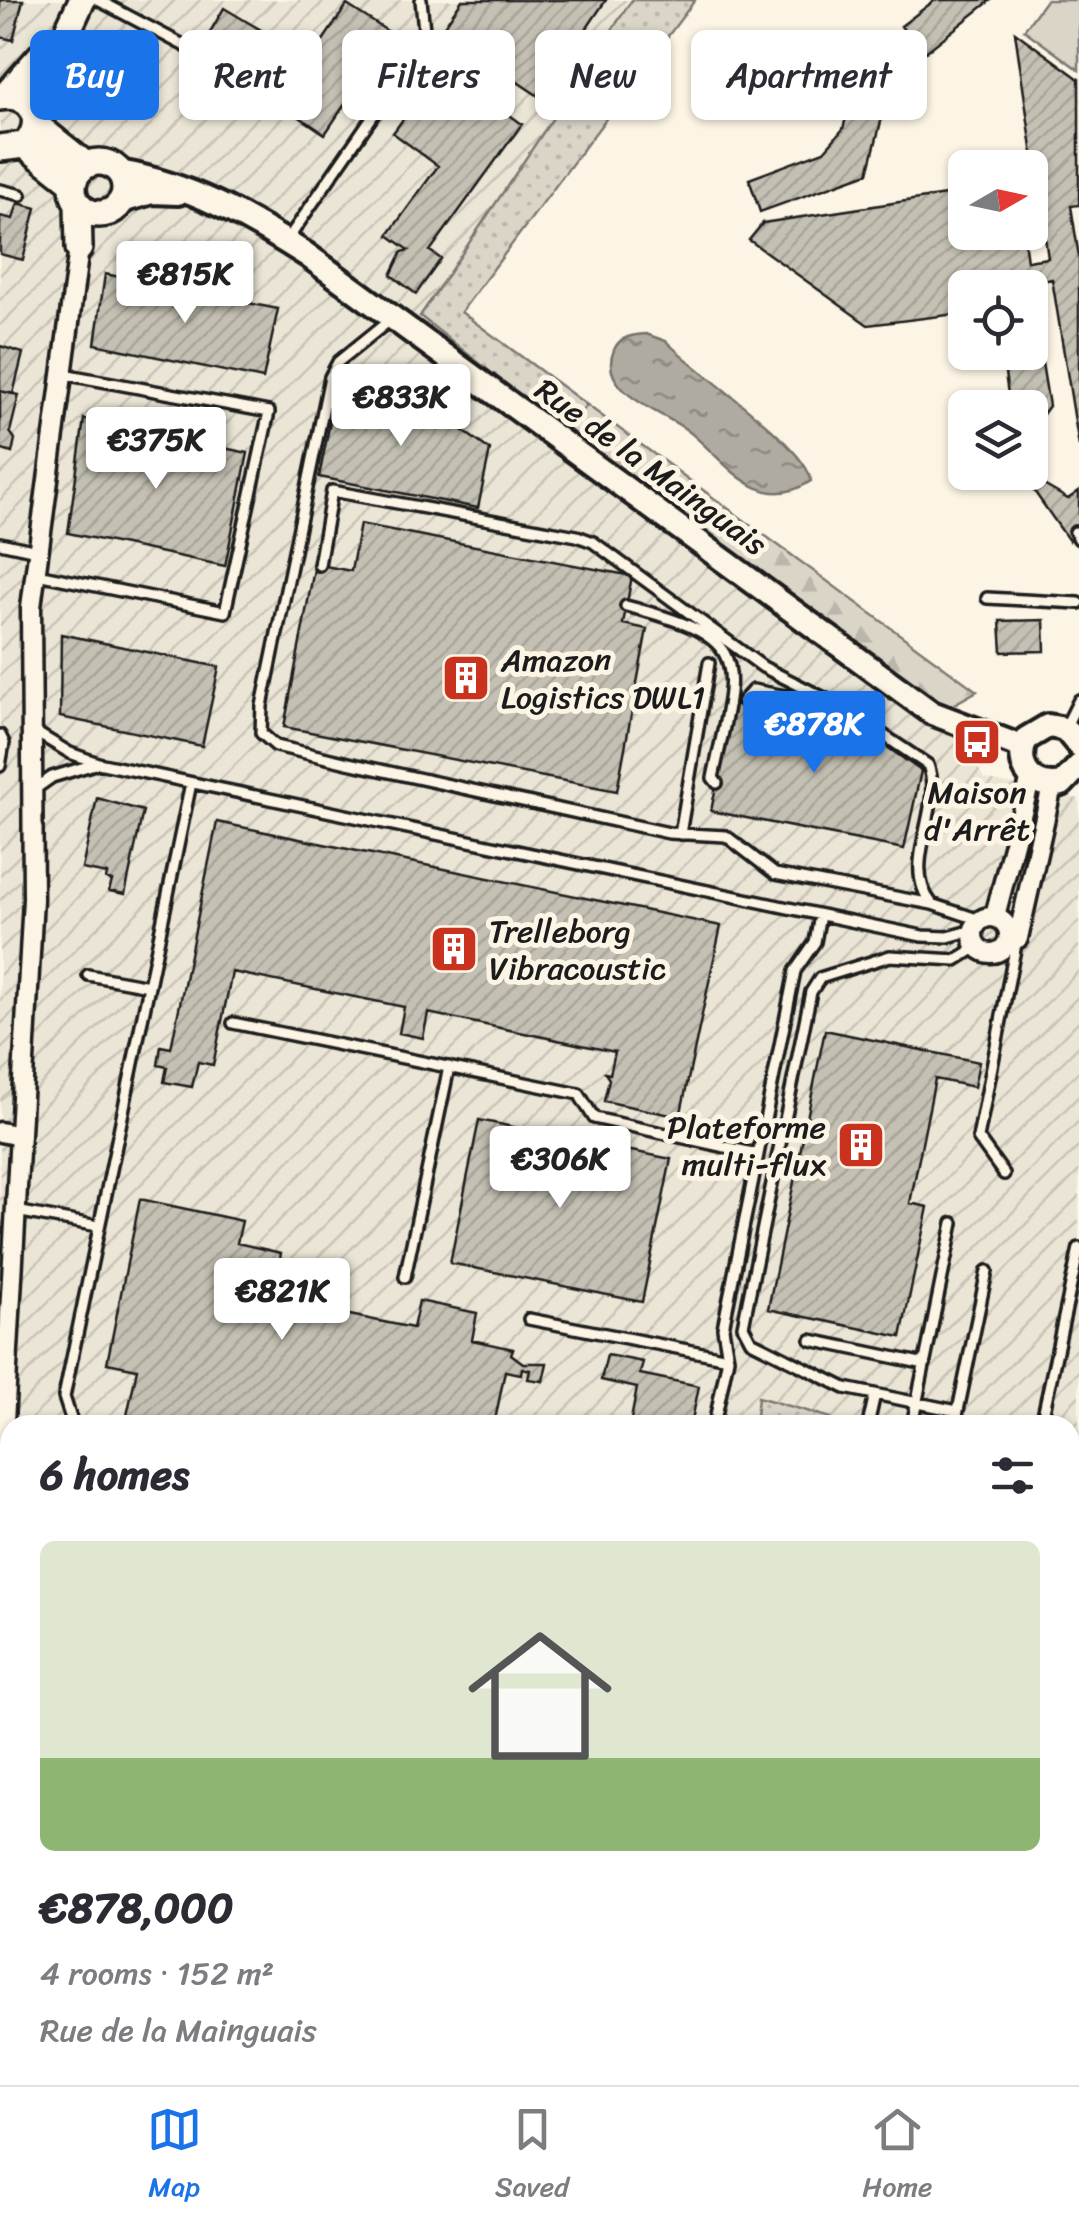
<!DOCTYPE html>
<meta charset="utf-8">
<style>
:root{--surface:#fff;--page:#f7f7f7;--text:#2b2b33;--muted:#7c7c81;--line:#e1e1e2;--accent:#1a73e8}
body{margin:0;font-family:Sriracha,sans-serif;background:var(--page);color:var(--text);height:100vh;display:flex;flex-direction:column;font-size:38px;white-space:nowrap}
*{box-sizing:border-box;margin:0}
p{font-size:32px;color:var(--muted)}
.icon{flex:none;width:55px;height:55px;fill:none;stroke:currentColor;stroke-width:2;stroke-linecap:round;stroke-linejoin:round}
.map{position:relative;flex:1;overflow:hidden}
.sheet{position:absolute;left:0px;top:1415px;width:1080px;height:670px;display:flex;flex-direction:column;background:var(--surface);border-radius:30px 30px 0 0;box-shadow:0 2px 8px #0004}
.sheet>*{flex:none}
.top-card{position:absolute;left:30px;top:30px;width:1020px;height:90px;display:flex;gap:20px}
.needle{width:65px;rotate:81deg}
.controls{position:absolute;left:948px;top:150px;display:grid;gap:20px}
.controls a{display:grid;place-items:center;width:100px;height:100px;border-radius:15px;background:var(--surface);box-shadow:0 2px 8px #0004;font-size:50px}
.price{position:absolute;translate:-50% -85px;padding:0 22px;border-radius:10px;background:#fff;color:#222;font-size:32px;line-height:65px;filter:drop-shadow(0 2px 5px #0008)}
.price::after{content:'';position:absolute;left:50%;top:60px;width:30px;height:22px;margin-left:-15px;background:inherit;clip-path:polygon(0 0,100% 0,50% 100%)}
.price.current{background:var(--accent);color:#fff}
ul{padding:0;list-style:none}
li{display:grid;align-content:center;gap:20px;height:530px;padding:0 40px}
li span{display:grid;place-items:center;height:310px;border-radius:15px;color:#555}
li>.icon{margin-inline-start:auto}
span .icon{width:180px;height:180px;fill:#fffc;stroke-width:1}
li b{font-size:42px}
h2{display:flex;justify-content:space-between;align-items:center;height:120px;padding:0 40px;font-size:42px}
.pill{padding:0 35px;border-radius:15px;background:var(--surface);box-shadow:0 2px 8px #0004;font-size:35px;line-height:90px}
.pill.current{background:var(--accent);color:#fff}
.dock{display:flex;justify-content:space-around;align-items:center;height:140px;border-top:2px solid var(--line);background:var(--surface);font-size:28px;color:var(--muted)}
.dock a{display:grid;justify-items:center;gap:5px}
.dock .current{color:var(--accent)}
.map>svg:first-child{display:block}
</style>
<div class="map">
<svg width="1079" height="2085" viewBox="0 0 1079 2085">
<defs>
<pattern id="industrial-furrows" width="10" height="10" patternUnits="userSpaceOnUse" patternTransform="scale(2.5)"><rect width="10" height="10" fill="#ebe5d6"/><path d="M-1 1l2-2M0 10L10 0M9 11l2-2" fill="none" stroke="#c9c4b7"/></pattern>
<pattern id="grass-dots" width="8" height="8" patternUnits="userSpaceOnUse" patternTransform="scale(2.5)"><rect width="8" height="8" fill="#dbd5c8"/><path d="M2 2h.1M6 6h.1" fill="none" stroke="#bbb6ab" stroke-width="1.8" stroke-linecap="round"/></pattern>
<pattern id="forest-firs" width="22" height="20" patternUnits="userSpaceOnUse" patternTransform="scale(2.5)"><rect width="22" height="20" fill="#dbd5c8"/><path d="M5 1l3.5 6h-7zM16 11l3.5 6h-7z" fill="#bbb6ab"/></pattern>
<pattern id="water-ripples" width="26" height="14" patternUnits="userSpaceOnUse" patternTransform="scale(2.5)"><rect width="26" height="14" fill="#b0aba1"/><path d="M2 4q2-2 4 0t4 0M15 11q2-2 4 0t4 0" fill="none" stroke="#8e8a82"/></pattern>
<pattern id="building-hatch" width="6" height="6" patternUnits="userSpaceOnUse" patternTransform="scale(2.5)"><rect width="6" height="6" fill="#c4c0b3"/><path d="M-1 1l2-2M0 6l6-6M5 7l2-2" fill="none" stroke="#a8a499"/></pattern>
</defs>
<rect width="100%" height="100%" fill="#fcf5e5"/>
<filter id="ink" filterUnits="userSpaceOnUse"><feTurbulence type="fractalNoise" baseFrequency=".01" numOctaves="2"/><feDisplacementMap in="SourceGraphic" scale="20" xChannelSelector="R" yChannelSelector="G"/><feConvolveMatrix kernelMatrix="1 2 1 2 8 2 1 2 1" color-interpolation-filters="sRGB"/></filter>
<g filter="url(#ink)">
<path fill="#ebe5d6" d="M 0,1492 L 10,1494 L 10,2075 L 202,2075 L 198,2085 L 0,2085 Z"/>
<path fill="url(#industrial-furrows)" d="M 0,0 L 632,0 L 420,316 L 672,516 L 948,708 L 984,779 L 1079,799 L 1079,1599 L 1070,1594 L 1070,1425 L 10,1425 L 0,1450 Z
M 1070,1748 L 1079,1749 L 1079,2085 L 197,2085 L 202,2075 L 1070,2075 Z"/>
<path fill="url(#grass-dots)" stroke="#7c7872" stroke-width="2.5" d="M 632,0 L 695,0 L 461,312 L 587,405 L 566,432 L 420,316 Z
M 758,1397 L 831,1418 L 830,1425 L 755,1425 Z
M 1070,1594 L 1079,1599 L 1079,1749 L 1070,1748 Z"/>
<path fill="url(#forest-firs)" stroke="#7c7872" stroke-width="2.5" d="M 587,405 L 977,691 L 947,708 L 801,610 L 566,432 Z"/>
<path fill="#dbd5c8" stroke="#7c7872" stroke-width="2.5" d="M 1046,0 L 1079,0 L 1079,70 L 1024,30 Z"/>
<path fill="url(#water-ripples)" stroke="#75726c" stroke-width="2.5" d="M 646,334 L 666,341 C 696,372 807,446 811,481 C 757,517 724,458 687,430 C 663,412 596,392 614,350 C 619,337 632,335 646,334 Z"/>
<path fill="url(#building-hatch)" stroke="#1c1c1c" stroke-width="2.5" d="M 0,0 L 23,0 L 13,40 L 0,37 Z
M 462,0 L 606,0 L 540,97 L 441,31 Z
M 935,0 L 991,0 L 922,55 L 901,26 Z
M 347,5 L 392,34 L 325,134 L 280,104 Z
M 224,8 L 266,33 L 248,64 L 206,39 Z
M 1015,32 L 1079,79 L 1079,205 L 1071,206 L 1079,257 L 1079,446 L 1052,279 L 1007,288 L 965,288 L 965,313 L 868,325 L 749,240 L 763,223 L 965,192 L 965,232 L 1023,232 L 1027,261 L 1048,258 Z
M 863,53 L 896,62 L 868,173 L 760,212 L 749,179 L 824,151 L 843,129 Z
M 442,65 L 522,124 L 430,251 L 441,259 L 416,294 L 391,275 L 402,252 L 409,250 L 388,235 L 438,166 L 393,133 Z
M 18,203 L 36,208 L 23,260 L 0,254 L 0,216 L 13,219 Z
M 105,274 L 278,309 L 263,379 L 95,344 Z
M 1036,326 L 1049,406 L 1030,432 L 1030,408 L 1004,408 L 1009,401 L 1002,352 L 1030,352 L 1030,327 Z
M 0,346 L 23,353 L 13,394 L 0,391 Z
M 338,382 L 423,400 L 420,417 L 452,423 L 490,450 L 478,508 L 319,477 Z
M 0,391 L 19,395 L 10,432 L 15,439 L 12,453 L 0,449 Z
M 84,419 L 248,453 L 225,566 L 68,533 Z
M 1042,484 L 1068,499 L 1079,491 L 1079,524 L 1069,541 L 1032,488 Z
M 360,524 L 632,576 L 623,624 L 647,629 L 617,791 L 284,727 L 315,564 L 351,571 Z
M 1044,620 L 1045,651 L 1002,652 L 1000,621 Z
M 61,634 L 219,667 L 202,746 L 60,717 Z
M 734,699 L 849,720 L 921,771 L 904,849 L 711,811 Z
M 97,798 L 143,811 L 125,894 L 109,891 L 112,881 L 106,879 L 107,874 L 82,869 Z
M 217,822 L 721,926 L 680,1117 L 604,1101 L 609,1079 L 605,1073 L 610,1074 L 615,1052 L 428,1013 L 423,1038 L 399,1033 L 404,1007 L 232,972 L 213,1065 L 198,1062 L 192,1087 L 164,1082 L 167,1067 L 158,1065 L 161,1046 L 171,1048 Z
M 825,1030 L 979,1062 L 974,1087 L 935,1079 L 910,1203 L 928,1207 L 901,1337 L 768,1309 Z
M 479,1120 L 671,1159 L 642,1302 L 450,1263 Z
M 140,1199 L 242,1221 L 237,1243 L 281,1253 L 272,1299 L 413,1328 L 419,1301 L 477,1313 L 472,1340 L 513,1349 L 511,1354 L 523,1363 L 547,1363 L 543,1381 L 528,1379 L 530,1370 L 522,1368 L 521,1374 L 505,1371 L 494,1425 L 125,1425 L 137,1369 L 107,1363 Z
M 607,1355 L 643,1362 L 640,1374 L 699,1386 L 691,1425 L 630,1425 L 637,1388 L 601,1380 Z
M 1077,1783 L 1079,1864 L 1070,1873 L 1070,1790 Z
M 1079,1968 L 1079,1999 L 1070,2011 L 1070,1977 Z
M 274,2075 L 521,2075 L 511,2085 L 264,2085 Z"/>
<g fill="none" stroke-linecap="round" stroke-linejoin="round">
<g stroke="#1c1c1c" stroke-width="16">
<path id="service" d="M 98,0 L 238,74
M 0,190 L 21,195
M 288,239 L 425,40 L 421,0
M 390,320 L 338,362 L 330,377 L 262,706 L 261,733 L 276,746 L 348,763 L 669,833 L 726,836 L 775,874 L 932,904 L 980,920
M 1075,532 L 1079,539
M 0,543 L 37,551
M 319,565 L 332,491 L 577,536 L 593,542 L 763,667 L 840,706
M 37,574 L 225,612 L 269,412 L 63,374
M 987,598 L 1079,603
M 626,606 C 757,639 737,662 713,778 L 717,783
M 743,701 L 753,690 L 840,706 L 928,765 C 945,810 899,864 932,904
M 1066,726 L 1079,700
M 32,730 L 70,753 L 98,763 L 52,777 L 35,789
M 0,735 L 4,743 L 0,766
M 98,763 L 922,936 L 948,937 L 973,930
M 680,834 L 709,663
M 88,975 L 149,986
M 233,1023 L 579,1094 L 594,1118 L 757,1154
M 1004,1174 L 978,1138 L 1017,939
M 16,1211 L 98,1226
M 405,1277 L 449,1067
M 529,1319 L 728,1358
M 811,1340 L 925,1364
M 957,1411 L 845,1388 L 751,1341 L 743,1326 L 811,992 L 820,978 L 890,956 L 956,960 L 977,947
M 73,1425 L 64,1397 L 191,783
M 714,1425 L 728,1358 L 723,1328 L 795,971 L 815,942 L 820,915
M 868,1425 L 875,1394
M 912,1425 L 953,1223
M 955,1425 L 987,1271
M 1041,1425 L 1079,1248
M 1070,1559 L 1079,1565
M 1070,1903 L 1079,1895
M 0,2007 L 10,2012
M 94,2075 L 104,2085
M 982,2075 L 990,2085
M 706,2085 L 708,2075"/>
</g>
<g stroke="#1c1c1c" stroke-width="25">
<path id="minor" d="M 995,916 L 1031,777
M973 935a18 18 0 1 1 36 0a18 18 0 1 1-36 0Z
M 1007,943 L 1018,938 L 1052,786
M 0,1132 L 20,1136
M 0,1494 L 33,899 L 31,607 L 79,248
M 0,1583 L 6,1649 L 0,1776"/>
</g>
<g stroke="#1c1c1c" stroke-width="30">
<path id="tertiary" d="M 119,172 C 190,184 247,217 307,255 L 932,713 L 1022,747
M 122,201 L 152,192 L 178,193
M 1079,746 L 1065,729 L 1048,726 L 1026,739 C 1014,767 1033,790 1062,784 L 1079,766"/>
</g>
<g stroke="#1c1c1c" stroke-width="32">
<path id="secondary" d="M 6,95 L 52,43
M 0,97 C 32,91 47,122 25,145 L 0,148
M 32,107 L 82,0
M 37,126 L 86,165
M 25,145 L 73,183
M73 188a26 26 0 1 1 52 0a26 26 0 1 1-52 0Z
M 78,204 L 79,248"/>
</g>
<use href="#service" stroke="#fcf5e5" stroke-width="9"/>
<use href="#minor" stroke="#fcf5e5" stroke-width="18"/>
<use href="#tertiary" stroke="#fcf5e5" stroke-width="22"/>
<use href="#secondary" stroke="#fcf5e5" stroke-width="25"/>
</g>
</g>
<defs>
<g id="building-square" transform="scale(2.5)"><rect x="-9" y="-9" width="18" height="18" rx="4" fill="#c8321e" stroke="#fcf5e5"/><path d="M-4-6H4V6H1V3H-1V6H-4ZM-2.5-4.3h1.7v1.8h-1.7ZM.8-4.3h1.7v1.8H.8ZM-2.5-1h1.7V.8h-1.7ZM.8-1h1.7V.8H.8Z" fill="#fff"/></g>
<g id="bus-square" transform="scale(2.5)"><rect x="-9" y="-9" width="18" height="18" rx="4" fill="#c8321e" stroke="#fcf5e5"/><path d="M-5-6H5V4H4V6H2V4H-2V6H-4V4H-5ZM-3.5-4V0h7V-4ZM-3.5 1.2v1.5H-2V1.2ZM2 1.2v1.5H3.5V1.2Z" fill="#fff"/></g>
</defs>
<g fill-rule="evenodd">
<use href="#building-square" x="466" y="678"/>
<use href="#bus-square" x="977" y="742"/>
<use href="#building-square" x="454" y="949"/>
<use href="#building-square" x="861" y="1145"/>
</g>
<g text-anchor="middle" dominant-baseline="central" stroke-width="10" stroke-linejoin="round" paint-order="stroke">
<g font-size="32" fill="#1c1c1c" stroke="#fcf5e5">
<text transform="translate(651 467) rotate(36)">Rue de la Mainguais</text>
</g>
<g font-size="32" fill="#1c1c1c" stroke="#fcf5e5" text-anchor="start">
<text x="501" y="660">Amazon<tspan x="501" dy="37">Logistics DWL1</tspan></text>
<text x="977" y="792" text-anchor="middle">Maison<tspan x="977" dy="37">d'Arrêt</tspan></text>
<text x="489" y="931">Trelleborg<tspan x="489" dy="37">Vibracoustic</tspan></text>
<text x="826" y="1127" text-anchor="end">Plateforme<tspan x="826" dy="37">multi-flux</tspan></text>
</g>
</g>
</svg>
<div class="controls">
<a><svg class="needle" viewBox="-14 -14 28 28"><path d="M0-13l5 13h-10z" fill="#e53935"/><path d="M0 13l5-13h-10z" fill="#7c7c81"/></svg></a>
<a><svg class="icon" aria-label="locate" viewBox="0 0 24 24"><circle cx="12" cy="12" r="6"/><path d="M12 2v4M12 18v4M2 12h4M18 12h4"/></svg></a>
<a><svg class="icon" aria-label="layers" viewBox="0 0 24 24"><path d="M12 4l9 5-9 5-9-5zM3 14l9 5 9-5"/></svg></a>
</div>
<b class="price" style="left:185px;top:326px">€815K</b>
<b class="price" style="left:401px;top:449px">€833K</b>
<b class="price" style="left:156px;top:492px">€375K</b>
<b class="price current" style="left:814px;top:776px">€878K</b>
<b class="price" style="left:560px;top:1211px">€306K</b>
<b class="price" style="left:282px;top:1343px">€821K</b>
<div class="top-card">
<a class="pill current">Buy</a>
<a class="pill">Rent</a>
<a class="pill">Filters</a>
<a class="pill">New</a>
<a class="pill">Apartment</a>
</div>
<section class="sheet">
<h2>6 homes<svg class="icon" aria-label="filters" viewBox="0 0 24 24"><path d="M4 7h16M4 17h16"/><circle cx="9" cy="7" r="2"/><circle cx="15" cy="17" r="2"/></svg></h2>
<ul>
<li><span style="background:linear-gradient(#dfe7d0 70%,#8fb573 0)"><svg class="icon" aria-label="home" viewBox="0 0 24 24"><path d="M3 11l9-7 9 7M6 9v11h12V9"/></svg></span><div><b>€878,000</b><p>4 rooms · 152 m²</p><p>Rue de la Mainguais</p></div></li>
</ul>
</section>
</div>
<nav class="dock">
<a class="current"><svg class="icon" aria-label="map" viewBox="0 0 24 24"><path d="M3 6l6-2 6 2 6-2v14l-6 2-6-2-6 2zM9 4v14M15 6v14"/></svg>Map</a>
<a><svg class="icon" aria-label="saved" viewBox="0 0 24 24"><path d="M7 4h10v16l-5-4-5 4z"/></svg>Saved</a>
<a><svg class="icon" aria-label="home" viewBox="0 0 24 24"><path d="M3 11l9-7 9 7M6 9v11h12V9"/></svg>Home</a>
</nav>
